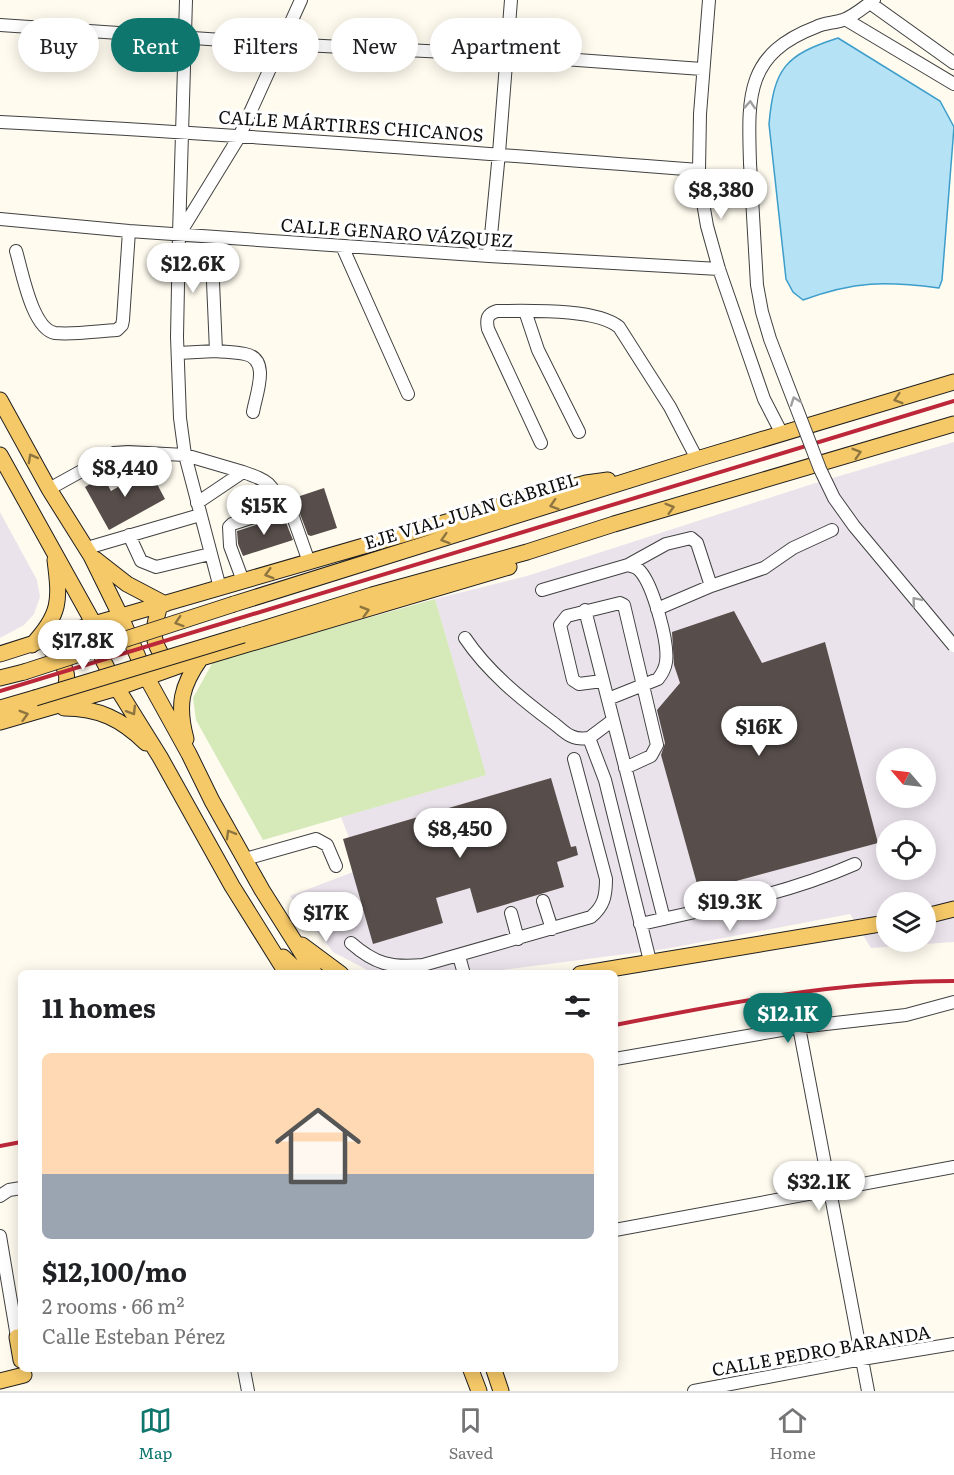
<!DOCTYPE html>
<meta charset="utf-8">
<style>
:root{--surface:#fff;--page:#f6f6f6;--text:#202124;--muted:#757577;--line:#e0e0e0;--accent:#0f766e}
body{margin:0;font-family:Literata,serif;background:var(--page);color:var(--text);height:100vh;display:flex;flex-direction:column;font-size:22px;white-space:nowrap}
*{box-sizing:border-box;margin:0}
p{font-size:20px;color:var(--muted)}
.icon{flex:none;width:33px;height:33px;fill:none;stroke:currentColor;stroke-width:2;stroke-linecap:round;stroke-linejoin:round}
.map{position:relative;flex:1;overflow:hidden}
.sheet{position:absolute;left:18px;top:970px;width:600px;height:402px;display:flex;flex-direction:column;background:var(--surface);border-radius:9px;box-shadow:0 3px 15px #0003}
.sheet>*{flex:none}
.guide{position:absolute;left:18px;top:18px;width:600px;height:54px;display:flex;gap:12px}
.needle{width:39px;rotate:298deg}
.buttons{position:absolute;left:876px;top:748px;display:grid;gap:12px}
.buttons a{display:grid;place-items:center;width:60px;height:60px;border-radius:50%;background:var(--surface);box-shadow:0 3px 15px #0003;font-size:30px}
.price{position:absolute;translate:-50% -51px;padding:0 14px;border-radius:21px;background:#fff;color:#222;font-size:20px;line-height:39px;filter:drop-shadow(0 2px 3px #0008)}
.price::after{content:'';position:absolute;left:50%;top:36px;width:18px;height:14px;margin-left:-9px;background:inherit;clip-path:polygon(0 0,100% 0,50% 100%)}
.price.selected{background:var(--accent);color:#fff}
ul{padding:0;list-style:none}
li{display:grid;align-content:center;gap:12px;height:318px;padding:0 24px}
li span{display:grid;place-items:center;height:186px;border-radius:9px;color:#555}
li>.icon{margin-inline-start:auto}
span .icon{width:108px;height:108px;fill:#fffc;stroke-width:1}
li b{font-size:26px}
h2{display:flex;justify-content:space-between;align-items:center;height:72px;padding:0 24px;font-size:26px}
.tag{padding:0 21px;border-radius:27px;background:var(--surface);box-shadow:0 3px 15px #0003;font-size:21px;line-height:54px}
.tag.selected{background:var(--accent);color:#fff}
.tab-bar{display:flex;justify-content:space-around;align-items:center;height:84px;border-top:2px solid var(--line);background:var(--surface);font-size:16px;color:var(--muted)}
.tab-bar a{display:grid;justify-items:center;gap:3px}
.tab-bar .selected{color:var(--accent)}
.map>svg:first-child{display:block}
</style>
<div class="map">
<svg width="954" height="1391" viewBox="0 0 954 1391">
<rect width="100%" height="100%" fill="#fffbef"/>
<path fill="#ebe3ec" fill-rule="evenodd" d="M 954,442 L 954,942 L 871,948 L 850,914 L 665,949 L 480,973 L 373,973 L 333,952 L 290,896 L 361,869 L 341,817 L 485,775 L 435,599 L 527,576 L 809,485 ZM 886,759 L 926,759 L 926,798 L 886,798 ZM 886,831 L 926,831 L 926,870 L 886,870 ZM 886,903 L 926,903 L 926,942 L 886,942 Z
M 0,512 L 37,580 L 40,597 L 34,614 L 24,625 L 0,638 Z"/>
<path fill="#d5e9b9" d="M 435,599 L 486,775 L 263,840 L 196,720 L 193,698 L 213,662 Z"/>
<path fill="#b5e2f5" stroke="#3d9dcb" stroke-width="1.5" d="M 838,38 L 940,101 L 954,127 L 942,280 L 939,288 C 885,281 855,281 803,300 L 793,292 L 786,279 L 769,124 C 774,68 785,55 838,38 Z"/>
<path fill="#574e4b" d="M 149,469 L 165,499 L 109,530 L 85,487 L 103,476 L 111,491 Z
M 324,488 L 337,528 L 311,536 L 308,535 L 294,498 Z
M 281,517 L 285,520 L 293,540 L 243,556 L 238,544 L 237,531 Z
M 734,611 L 762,663 L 825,642 L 878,843 L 699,891 L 661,755 L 665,743 L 657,710 L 680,683 L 674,665 L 672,632 Z
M 551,778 L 571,847 L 576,846 L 578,855 L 557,862 L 564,887 L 477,913 L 470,888 L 436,898 L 443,923 L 373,944 L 343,839 Z"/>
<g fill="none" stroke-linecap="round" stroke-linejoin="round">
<g stroke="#414141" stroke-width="14">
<path id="minor" d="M 186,0 L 179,234 L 177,337 L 180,418 L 185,455 L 220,588
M 709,0 L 700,114 L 699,170 L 701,191 L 707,226 L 719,269 L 764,399 L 782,434
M 870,3 L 954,63
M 845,19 L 954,84
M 0,25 L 282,44 L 508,55 L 702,69
M 0,122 C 233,134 466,152 699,170
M 750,163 C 748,97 745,54 816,27 C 824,23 834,23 843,20 C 854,16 864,7 874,0
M 0,219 L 129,231 L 489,256 L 719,269
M 180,233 L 239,137 L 301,0
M 342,246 L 408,394
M 16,251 C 22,271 32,329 55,333 C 73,335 98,331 117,330 L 122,325 L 123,320 L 129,231
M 489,256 L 499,153 L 511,0
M 525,311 L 538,350 L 579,432
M 216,351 C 225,352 235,352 245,354 C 271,359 256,394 253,412
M 178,353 L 216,351 L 212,259
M 541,443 L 488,329 C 486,319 487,314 497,311 C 528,311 596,308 619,327 L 670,407 L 697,459
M 243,472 C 269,481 272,483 282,508
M 49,489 L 114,453 L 128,452 L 185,455 L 243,472 L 197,503
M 129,535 L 141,561 L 156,567 L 210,554
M 87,548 L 200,515
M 628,565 L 666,544 L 691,538 L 697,543 L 711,586
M 243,581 L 230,546 L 229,527 L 232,524 L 282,508 L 292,514 L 309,562
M 542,590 L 628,565 C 633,567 637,567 640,571 C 653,585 669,643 666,662 C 665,669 662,674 658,679 L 608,699
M 657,609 L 711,586 L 764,568 L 793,548 L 832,530
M 585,610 L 664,919
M 465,638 C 488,672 520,698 552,722 C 558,726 564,733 571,736 C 577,739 583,739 589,738 L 605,780 L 650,961
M 602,681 L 579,684 L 573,680 L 560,625 L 567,616 L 620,603 L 624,605 L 657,745 L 651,756 L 625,768
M 589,738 L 613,720
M 245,859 L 316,839 L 327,845 L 336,866
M 543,901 L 552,929
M 511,913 L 518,939
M 640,924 C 713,908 787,894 855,864
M 351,943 C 375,964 391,968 423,965 L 591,917 C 604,906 606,896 606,879 L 574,759
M 459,956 L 464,974
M 799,1027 L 868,1391
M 615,1059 L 799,1027 L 906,1015 L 954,1002
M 0,1196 L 9,1190 L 21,1188
M 615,1230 L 954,1167
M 0,1236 L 17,1337
M 244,1370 L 248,1391
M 694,1391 L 862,1359 L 954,1344"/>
</g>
<g stroke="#1f1f1f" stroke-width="17">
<path id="major" d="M 0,400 L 49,489 L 91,556 L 121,617 L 147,678 L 189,754 L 212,801 L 262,890 L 315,974
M 0,455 L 94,624 L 103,660 L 117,688 L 160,757 L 232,886 L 287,974
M 95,559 L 127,584 L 165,604
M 234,604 L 697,459 L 954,382
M 160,605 C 151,635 151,643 171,668
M 243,635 L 372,595 L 527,552 L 614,524 L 954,424
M 44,641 C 61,661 76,673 60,699
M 32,645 C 61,614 60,600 55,560
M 0,654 L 94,624 L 512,503 L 586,483 L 608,480
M 0,678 L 24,672
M 0,708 L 35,698
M 64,708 C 99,708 121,719 146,743
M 0,722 L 117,688 L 201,658 L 509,567
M 186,739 C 177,705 181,686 201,658
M 926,916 L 954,909
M 302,945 L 341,974
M 283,957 L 301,974
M 580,974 L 886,923
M 21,1337 L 17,1337 L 21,1360
M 471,1370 L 479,1391
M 494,1370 L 501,1391
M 0,1381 L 24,1375"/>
</g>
<use href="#minor" stroke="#fff" stroke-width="12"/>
<use href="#major" stroke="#f6c968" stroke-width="15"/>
<path stroke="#bc283a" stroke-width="4" d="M 0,691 L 954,401
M 615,1025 C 727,1003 839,981 954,981
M 0,1146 L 21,1142"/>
<g stroke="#414141" stroke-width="14" stroke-linecap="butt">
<path id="minor-bridge" d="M 750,163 L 757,285 L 762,312 L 770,339 L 820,469 L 834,498 L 854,526 L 954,646"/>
</g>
<g stroke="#1f1f1f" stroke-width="17" stroke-linecap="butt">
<path id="major-bridge" d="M 24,672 L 234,604
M 35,698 L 243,635"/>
</g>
<use href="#minor-bridge" stroke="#fff" stroke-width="12"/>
<use href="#major-bridge" stroke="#f6c968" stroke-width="15"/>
</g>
<defs><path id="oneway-chevron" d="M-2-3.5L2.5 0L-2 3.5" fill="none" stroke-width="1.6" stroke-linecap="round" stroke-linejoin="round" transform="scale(1.5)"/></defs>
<g stroke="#9f9f9f">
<use href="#oneway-chevron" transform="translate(750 105) rotate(-86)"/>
<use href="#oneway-chevron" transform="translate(795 401) rotate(-110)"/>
<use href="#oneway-chevron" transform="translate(916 601) rotate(-130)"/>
</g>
<g stroke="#8e7540">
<use href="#oneway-chevron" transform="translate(898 399) rotate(163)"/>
<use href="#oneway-chevron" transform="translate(857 453) rotate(-17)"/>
<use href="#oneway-chevron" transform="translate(32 458) rotate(-119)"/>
<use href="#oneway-chevron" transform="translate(554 505) rotate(162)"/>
<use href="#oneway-chevron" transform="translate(670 508) rotate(-16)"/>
<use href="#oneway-chevron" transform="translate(445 539) rotate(163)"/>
<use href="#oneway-chevron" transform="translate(269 574) rotate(164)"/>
<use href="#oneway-chevron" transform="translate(365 611) rotate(-16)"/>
<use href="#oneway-chevron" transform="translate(179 622) rotate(162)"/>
<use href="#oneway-chevron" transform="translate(132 711) rotate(58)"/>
<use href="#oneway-chevron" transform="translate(24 715) rotate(-16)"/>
<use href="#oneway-chevron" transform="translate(230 834) rotate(-120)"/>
</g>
<g text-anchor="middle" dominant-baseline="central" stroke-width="6" stroke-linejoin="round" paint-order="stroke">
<g font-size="18" fill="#0e0e0e" stroke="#fff">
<text transform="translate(351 125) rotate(4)">CALLE MÁRTIRES CHICANOS</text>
<text transform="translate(397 232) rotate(4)">CALLE GENARO VÁZQUEZ</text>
<text transform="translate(471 510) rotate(-17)">EJE VIAL JUAN GABRIEL</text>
<text transform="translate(821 1350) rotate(-10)">CALLE PEDRO BARANDA</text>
</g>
</g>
</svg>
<div class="buttons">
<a><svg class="needle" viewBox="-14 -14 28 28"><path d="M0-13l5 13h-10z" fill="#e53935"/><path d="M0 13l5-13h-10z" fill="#757577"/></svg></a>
<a><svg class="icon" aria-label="locate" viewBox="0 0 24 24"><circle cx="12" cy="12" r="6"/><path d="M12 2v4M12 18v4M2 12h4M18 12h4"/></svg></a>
<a><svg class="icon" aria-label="layers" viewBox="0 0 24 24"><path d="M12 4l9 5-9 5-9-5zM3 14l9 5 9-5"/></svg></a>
</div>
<b class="price" style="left:721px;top:220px">$8,380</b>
<b class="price" style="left:193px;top:294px">$12.6K</b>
<b class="price" style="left:125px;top:498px">$8,440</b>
<b class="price" style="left:264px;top:536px">$15K</b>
<b class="price" style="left:83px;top:671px">$17.8K</b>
<b class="price" style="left:759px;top:757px">$16K</b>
<b class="price" style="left:460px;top:859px">$8,450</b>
<b class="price" style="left:730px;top:932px">$19.3K</b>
<b class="price" style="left:326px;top:943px">$17K</b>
<b class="price selected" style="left:788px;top:1044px">$12.1K</b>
<b class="price" style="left:819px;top:1212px">$32.1K</b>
<div class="guide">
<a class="tag">Buy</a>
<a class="tag selected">Rent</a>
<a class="tag">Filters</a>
<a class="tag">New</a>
<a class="tag">Apartment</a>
</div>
<section class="sheet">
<h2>11 homes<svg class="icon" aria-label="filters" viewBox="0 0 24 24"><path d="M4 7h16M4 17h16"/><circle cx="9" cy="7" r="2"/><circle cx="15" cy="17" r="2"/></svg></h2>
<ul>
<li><span style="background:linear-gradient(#ffd9b3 65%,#9aa5b1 0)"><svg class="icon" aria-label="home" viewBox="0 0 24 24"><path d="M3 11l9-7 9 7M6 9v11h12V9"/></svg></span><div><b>$12,100/mo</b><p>2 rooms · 66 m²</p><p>Calle Esteban Pérez</p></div></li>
</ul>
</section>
</div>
<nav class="tab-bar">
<a class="selected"><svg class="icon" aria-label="map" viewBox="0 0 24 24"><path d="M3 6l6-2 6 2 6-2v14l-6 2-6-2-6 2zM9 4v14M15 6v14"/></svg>Map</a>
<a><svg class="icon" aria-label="saved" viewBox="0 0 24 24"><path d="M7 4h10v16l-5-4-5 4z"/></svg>Saved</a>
<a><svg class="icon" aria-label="home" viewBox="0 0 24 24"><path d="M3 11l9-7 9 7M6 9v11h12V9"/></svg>Home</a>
</nav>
